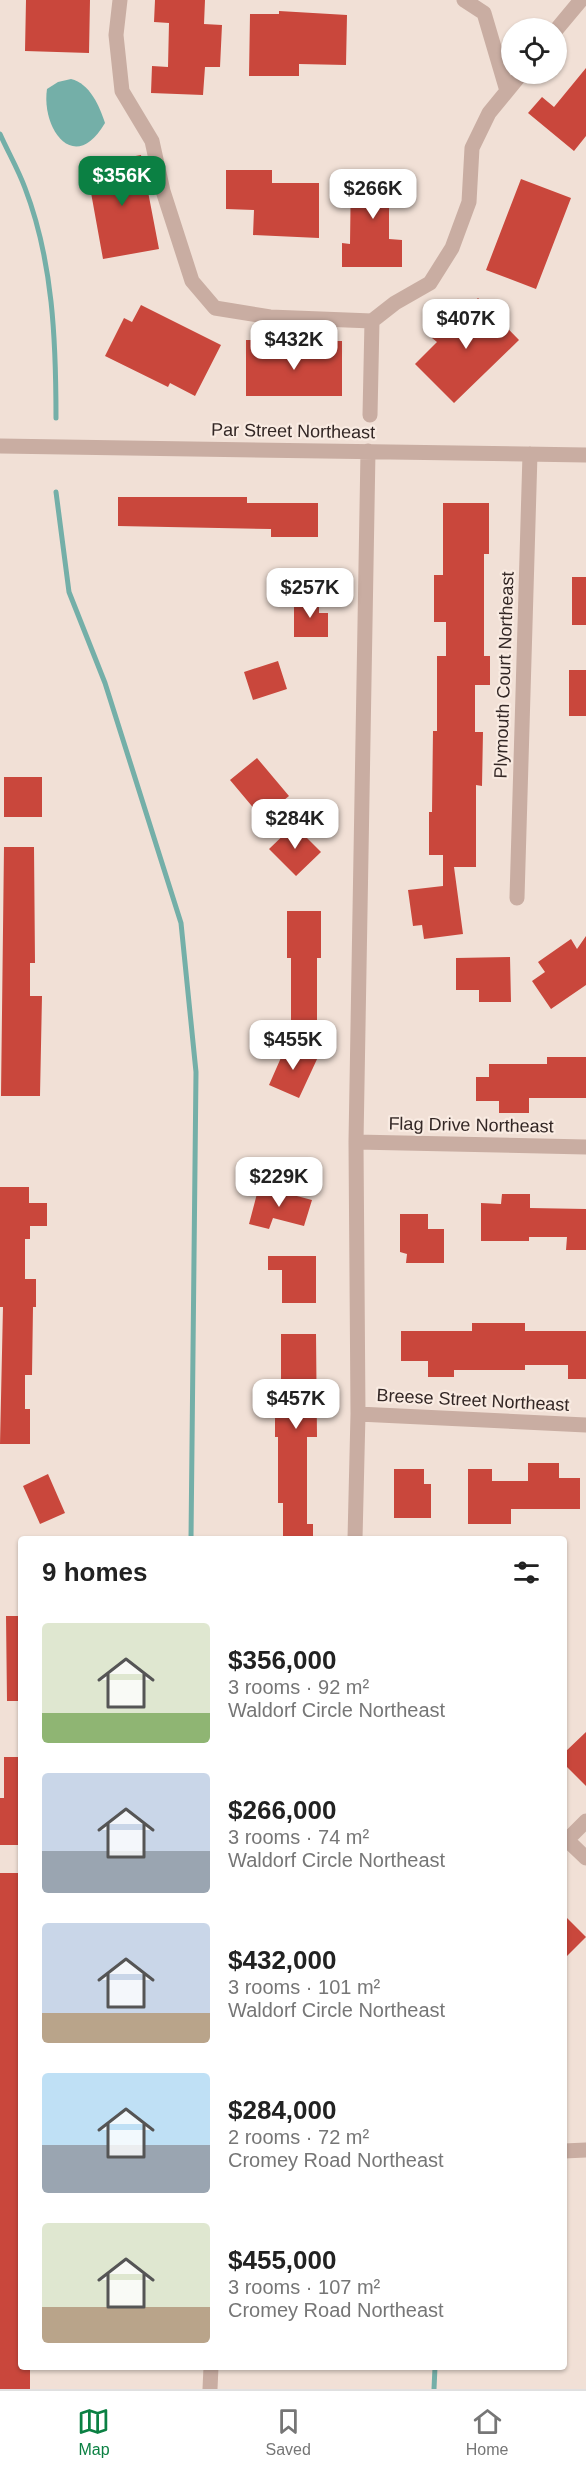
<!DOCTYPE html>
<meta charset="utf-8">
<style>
:root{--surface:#fff;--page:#f6f6f6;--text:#222;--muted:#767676;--line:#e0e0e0;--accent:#0b8043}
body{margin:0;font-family:Helvetica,sans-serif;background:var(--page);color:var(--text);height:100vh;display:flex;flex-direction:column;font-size:22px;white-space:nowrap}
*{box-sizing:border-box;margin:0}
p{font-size:20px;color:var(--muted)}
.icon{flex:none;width:33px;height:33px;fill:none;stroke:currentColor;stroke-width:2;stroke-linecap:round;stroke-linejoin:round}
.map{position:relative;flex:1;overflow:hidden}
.sheet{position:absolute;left:18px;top:1536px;width:549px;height:834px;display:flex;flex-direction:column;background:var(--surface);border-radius:6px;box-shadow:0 2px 4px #0004}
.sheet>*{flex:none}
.tools{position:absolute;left:501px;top:18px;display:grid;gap:12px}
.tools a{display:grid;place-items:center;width:66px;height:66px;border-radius:50%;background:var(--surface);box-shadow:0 2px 4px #0004;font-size:30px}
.price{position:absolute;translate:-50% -51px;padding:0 14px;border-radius:12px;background:#fff;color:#222;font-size:20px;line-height:39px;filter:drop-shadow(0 2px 3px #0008)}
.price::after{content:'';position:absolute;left:50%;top:36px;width:18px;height:14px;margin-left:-9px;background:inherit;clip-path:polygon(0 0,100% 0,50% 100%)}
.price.active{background:var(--accent);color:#fff}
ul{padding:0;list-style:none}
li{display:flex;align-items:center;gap:18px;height:150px;padding:0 24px}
li span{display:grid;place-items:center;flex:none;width:168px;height:120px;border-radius:6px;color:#555}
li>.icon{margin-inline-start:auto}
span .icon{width:72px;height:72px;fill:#fffc;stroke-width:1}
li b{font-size:26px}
h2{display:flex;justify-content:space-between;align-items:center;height:72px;padding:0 24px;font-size:26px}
.dock{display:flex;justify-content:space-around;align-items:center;height:84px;border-top:2px solid var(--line);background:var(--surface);font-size:16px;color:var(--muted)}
.dock a{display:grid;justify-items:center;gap:3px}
.dock .active{color:var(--accent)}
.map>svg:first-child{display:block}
</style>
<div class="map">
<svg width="586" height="2389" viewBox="0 0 586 2389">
<rect width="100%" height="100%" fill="#f1e0d6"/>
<path fill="#74afa8" d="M 71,79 C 90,84 99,105 105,123 C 74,176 41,128 47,89 L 58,82 Z"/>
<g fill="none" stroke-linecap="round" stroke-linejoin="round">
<path stroke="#74afa8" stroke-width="5" d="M 0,134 C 8,152 18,169 25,188 C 53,261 56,341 56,418
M 56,492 L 69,592 L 105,683 L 181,923 L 196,1072 L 191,1539
M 434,2389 L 435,2367"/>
</g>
<path fill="#c9473c" d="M 26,0 L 90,0 L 89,53 L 25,51 Z
M 155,0 L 205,0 L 204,24 L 222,25 L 220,67 L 205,67 L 203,95 L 151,93 L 152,66 L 168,67 L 169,23 L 154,22 Z
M 279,11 L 347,15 L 346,65 L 299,64 L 299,76 L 249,76 L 250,14 L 279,14 Z
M 586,68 L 586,136 L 574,151 L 528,113 L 542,97 L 554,107 Z
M 141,155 L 159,249 L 103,259 L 86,165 Z
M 226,170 L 272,170 L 272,183 L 319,183 L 319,238 L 253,235 L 254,210 L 226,209 Z
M 351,170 L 404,170 L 404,200 L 389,200 L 389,239 L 402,240 L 402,267 L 342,267 L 342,243 L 350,244 Z
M 521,179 L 571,198 L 536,289 L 486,270 Z
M 478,298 L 519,340 L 454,403 L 415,364 L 437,342 L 432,338 L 458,312 L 461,315 Z
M 141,305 L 221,345 L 195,396 L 170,383 L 168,387 L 105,356 L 124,318 L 132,322 Z
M 246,340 L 271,340 L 271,356 L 313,356 L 313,341 L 342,341 L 342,396 L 246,396 Z
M 118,497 L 247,497 L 247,503 L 318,503 L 318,537 L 271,537 L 271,529 L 118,526 Z
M 443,503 L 489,503 L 489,554 L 484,554 L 484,656 L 490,656 L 490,685 L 475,685 L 475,732 L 483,732 L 482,786 L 476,785 L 476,867 L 454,867 L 463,934 L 424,939 L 422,925 L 413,926 L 408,890 L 443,886 L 443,855 L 429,855 L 429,812 L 432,812 L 433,731 L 437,731 L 437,656 L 446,656 L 446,622 L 434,622 L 434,575 L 443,575 Z
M 572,577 L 586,577 L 586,625 L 572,625 Z
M 294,598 L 319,598 L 319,613 L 328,613 L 328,637 L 294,637 Z
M 278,661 L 287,689 L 253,700 L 244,672 Z
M 569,670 L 586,670 L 586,716 L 569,716 Z
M 257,758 L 289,796 L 262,818 L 230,780 Z
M 4,777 L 42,777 L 42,817 L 4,817 Z
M 294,825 L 321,852 L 296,876 L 269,849 Z
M 4,847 L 34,847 L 35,963 L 30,963 L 30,996 L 42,996 L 40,1096 L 1,1096 Z
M 287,911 L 321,911 L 321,958 L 317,958 L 317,1026 L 291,1026 L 291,958 L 287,958 Z
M 586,936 L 586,985 L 551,1009 L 532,981 L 545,972 L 538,962 L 571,939 L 577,949 Z
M 510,957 L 511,1002 L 479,1002 L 479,990 L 456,990 L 456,958 Z
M 287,1044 L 318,1057 L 299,1098 L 269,1085 Z
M 547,1057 L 586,1057 L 586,1098 L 529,1098 L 529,1113 L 499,1113 L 499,1101 L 476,1101 L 476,1077 L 489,1077 L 489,1064 L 547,1064 Z
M 259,1186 L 312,1200 L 304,1226 L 273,1218 L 269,1229 L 249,1224 Z
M 0,1187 L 29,1187 L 29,1203 L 47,1203 L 47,1226 L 30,1226 L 30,1239 L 25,1239 L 25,1279 L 36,1279 L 36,1307 L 33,1307 L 32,1375 L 25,1375 L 25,1409 L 30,1409 L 30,1444 L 0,1444 L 3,1307 L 0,1307 Z
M 502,1194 L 530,1194 L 530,1208 L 586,1209 L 586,1250 L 566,1250 L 567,1237 L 529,1237 L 529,1241 L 481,1241 L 481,1203 L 501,1204 Z
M 400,1214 L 428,1214 L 428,1229 L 444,1229 L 444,1263 L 406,1263 L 407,1254 L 400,1252 Z
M 268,1256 L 316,1256 L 316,1303 L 282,1303 L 282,1270 L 268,1270 Z
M 472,1323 L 525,1323 L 525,1331 L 586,1331 L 586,1379 L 568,1379 L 568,1365 L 525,1365 L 525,1370 L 454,1370 L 454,1377 L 428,1377 L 428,1361 L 401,1361 L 401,1331 L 472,1331 Z
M 281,1334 L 316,1334 L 317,1437 L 307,1437 L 307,1524 L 313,1524 L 313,1539 L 283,1539 L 283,1503 L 278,1503 L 278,1437 L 275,1437 L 275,1392 L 281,1392 Z
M 528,1463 L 559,1463 L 559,1478 L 580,1478 L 580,1509 L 511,1509 L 511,1524 L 468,1524 L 468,1469 L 492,1469 L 492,1481 L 528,1481 Z
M 394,1469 L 424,1469 L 424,1484 L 431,1484 L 431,1518 L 394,1518 Z
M 48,1474 L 65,1513 L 40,1524 L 23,1486 Z
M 6,1616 L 21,1616 L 21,1701 L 7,1701 Z
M 586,1732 L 586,1786 L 564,1764 L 564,1753 Z
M 4,1757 L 21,1757 L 21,1845 L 0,1845 L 0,1798 L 4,1798 Z
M 0,1873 L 21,1873 L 21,2367 L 30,2367 L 30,2389 L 0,2389 Z
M 564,1915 L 586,1937 L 564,1959 Z"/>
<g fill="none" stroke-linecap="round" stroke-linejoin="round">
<path stroke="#c9ada2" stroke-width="15" d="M 120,0 L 116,35 L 122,91 L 152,141 L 163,191 L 192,281 L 215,308 L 270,317 L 372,321 L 395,303 L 430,283 L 452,248 L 469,202 L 472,148 L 489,113 L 521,74
M 464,0 L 484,13 L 507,91
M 556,30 L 581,0
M 370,415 L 372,321
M 0,446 L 586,455
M 517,898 L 530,454
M 356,1142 L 586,1147
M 358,1414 L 586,1425
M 355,1539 L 358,1414 L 356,1142 L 368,451
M 564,1837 L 586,1858
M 567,1840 L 586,1821
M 564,2151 L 586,2150
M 210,2389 L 211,2367"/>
</g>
<g text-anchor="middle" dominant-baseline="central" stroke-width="4.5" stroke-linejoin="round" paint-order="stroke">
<g font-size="18" fill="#332725" stroke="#f9ebe2">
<text transform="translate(293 431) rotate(1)">Par Street Northeast</text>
<text transform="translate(504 675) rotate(-88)">Plymouth Court Northeast</text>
<text transform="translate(471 1125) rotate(1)">Flag Drive Northeast</text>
<text transform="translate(473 1400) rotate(3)">Breese Street Northeast</text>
</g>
</g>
</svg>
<div class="tools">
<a><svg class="icon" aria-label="locate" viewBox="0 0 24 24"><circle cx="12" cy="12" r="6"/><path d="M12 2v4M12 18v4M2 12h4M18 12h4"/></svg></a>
</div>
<b class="price active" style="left:122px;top:207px">$356K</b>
<b class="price" style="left:373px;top:220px">$266K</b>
<b class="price" style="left:466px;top:350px">$407K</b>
<b class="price" style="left:294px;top:371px">$432K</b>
<b class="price" style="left:310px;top:619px">$257K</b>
<b class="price" style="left:295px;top:850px">$284K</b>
<b class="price" style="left:293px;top:1071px">$455K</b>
<b class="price" style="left:279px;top:1208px">$229K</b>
<b class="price" style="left:296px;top:1430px">$457K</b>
<section class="sheet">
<h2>9 homes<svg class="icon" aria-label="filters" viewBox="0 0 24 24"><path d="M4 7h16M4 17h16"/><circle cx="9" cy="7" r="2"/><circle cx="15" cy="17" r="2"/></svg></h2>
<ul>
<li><span style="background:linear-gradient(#dfe7d0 75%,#8fb573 0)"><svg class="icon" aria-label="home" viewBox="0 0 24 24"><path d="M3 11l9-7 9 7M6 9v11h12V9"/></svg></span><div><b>$356,000</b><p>3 rooms · 92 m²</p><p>Waldorf Circle Northeast</p></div></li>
<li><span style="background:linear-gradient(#c9d6e8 65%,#9aa5b1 0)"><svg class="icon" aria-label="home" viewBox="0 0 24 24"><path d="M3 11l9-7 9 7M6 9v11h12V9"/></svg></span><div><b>$266,000</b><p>3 rooms · 74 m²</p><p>Waldorf Circle Northeast</p></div></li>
<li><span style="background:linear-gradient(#c9d6e8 75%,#b9a48a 0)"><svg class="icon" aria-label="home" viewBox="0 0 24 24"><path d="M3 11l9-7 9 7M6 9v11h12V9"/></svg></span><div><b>$432,000</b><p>3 rooms · 101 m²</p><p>Waldorf Circle Northeast</p></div></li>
<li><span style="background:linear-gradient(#bfe0f5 60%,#9aa5b1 0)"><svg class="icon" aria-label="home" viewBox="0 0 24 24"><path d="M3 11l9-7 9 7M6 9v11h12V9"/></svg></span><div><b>$284,000</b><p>2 rooms · 72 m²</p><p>Cromey Road Northeast</p></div></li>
<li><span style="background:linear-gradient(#dfe7d0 70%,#b9a48a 0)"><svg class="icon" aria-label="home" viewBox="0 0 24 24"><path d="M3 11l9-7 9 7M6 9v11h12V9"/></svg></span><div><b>$455,000</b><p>3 rooms · 107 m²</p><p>Cromey Road Northeast</p></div></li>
</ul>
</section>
</div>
<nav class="dock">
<a class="active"><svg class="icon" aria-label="map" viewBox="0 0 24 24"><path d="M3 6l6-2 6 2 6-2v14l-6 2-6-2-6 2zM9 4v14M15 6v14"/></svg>Map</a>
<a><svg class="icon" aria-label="saved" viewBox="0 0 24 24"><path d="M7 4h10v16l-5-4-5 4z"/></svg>Saved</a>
<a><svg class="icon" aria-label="home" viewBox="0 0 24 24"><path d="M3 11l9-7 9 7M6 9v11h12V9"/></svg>Home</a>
</nav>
